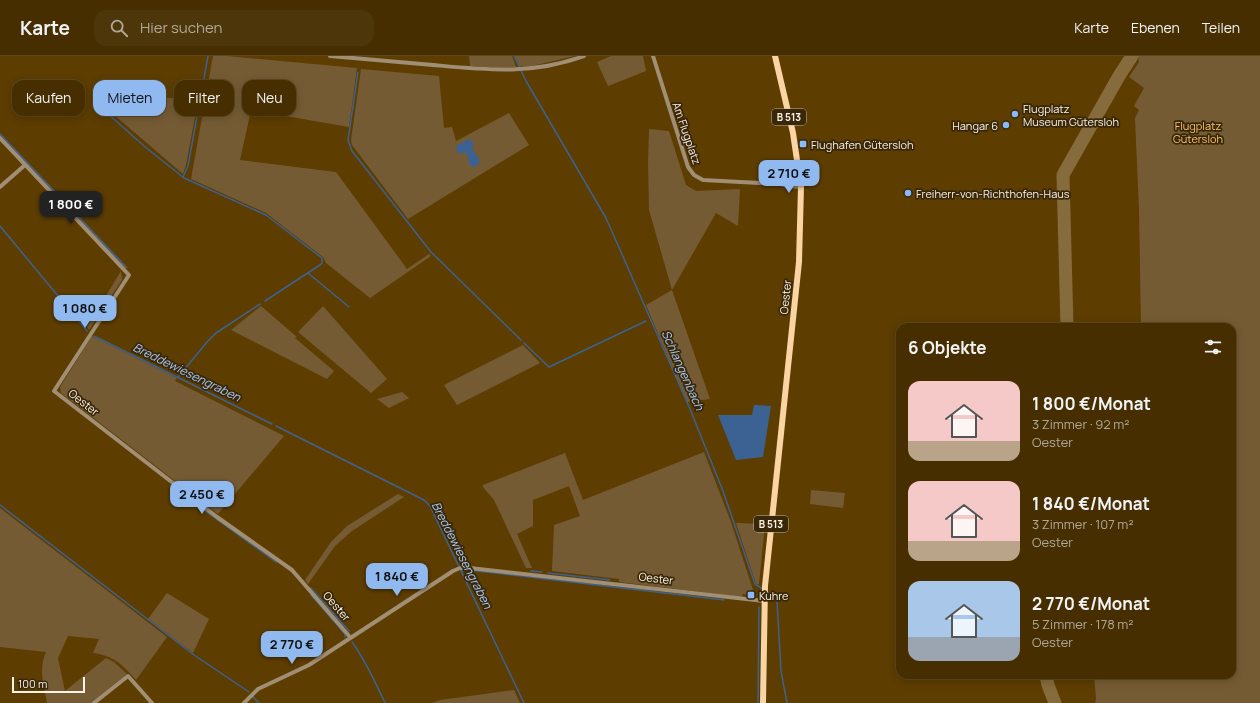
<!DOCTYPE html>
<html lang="de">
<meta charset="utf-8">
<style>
:root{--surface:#462e00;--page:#4d360a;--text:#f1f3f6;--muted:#b0a899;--line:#5e4a22;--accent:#90b9f0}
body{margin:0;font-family:Manrope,sans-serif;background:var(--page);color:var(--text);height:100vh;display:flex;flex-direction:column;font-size:15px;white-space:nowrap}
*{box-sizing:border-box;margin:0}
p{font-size:13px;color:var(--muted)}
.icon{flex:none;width:22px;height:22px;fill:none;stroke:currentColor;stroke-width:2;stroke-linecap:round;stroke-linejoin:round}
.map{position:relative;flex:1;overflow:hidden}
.details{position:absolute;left:896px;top:267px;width:340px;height:356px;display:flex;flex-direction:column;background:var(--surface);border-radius:12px;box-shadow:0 2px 10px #0003,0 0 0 1px var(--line)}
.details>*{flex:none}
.banner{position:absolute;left:12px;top:24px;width:380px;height:36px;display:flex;gap:8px}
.scale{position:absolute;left:12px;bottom:10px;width:73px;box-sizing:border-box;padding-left:4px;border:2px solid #fcf2e5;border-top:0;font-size:11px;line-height:14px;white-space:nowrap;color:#fcf2e5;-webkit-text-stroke:3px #392709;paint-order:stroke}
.price{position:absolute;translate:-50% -34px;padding:0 9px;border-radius:8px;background:var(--accent);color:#111;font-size:13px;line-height:26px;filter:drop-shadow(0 1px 2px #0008)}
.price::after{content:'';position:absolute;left:50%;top:24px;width:12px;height:9px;margin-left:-6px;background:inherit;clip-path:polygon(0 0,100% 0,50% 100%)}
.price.selected{background:#222;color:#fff}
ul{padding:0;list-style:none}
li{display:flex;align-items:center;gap:12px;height:100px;padding:0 12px}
li span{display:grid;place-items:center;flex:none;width:112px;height:80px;border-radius:12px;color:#555}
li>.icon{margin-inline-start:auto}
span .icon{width:48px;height:48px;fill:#fffc;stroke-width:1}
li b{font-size:17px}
h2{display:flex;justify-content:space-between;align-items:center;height:48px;padding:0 12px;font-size:17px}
.tag{padding:0 14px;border-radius:12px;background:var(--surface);box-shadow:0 2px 10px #0003,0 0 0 1px var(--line);font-size:14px;line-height:36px}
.tag.selected{background:var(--accent);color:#111}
header{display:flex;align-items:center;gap:24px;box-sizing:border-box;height:56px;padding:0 20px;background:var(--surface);border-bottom:1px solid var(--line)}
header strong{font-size:19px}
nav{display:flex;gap:22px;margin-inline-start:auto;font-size:14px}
.search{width:280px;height:36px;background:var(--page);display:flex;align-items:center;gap:10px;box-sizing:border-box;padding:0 14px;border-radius:12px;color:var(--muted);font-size:15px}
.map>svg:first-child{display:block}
</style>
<header>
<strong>Karte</strong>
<div class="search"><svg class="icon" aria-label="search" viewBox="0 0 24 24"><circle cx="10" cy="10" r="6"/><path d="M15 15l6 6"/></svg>Hier suchen</div>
<nav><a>Karte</a><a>Ebenen</a><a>Teilen</a></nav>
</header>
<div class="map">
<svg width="1260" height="647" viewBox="0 0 1260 647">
<rect width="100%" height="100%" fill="#5d3d00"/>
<path fill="#755b34" d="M 213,0 L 227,0 L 357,12 L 349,71 L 251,54 L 240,104 L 336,116 L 407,213 L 429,198 L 431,200 L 370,242 L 326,207 L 323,201 L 266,157 L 191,123 Z
M 469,0 L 512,0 L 516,11 L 495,12 L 470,10 Z
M 515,0 L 575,0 L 532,10 L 519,10 Z
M 611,0 L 643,0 L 646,15 L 608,30 L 597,6 Z
M 1138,0 L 1260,0 L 1260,647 L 1095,647 L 1096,642 L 1094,619 L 1232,619 L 1232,271 L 1141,271 L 1139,154 L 1135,62 L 1139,54 L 1134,50 L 1144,32 L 1129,21 L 1139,6 Z
M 361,13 L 439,20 L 444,72 L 452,71 L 456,85 L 509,57 L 529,89 L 408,163 L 352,89 L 351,84 Z
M 98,34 L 198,45 L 186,109 L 183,118 L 99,46 L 97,41 Z
M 649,73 L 669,75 L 686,129 L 696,135 L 740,133 L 738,170 L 716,157 L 672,234 L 710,343 L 687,346 L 646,249 L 672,234 L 649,154 L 648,106 Z
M 0,77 L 128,212 L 124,212 L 0,80 Z
M 121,215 L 122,224 L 89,274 L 87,271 Z
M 261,250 L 297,281 L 295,282 L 334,315 L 327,323 L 231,274 Z
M 323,250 L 387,323 L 371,337 L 298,276 Z
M 92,280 L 177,322 L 175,325 L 284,380 L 218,458 L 61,337 L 60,331 Z
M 523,289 L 540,307 L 457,349 L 444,329 Z
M 402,336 L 409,342 L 389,352 L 377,343 Z
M 704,396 L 731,466 L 755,540 L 743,538 L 742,541 L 619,526 L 619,523 L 552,515 L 554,469 L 580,460 L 569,430 L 533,444 L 533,470 L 517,478 L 532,512 L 526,512 L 494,444 L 483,431 L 483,429 L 565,397 L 583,444 Z
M 811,434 L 845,437 L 843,452 L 810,448 Z
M 398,438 L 404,441 L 352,475 L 335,490 L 308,528 L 305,524 L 331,486 L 347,470 Z
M 0,452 L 167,581 L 136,624 C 122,608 114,600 93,597 L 99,583 L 68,580 L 58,602 L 65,635 L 106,602 L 114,606 L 127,618 L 92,647 L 47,647 C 44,628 38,614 46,596 L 0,591 Z
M 736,467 L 765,468 L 759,528 L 756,528 Z
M 167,537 L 209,563 L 193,597 L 148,563 Z
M 514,634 L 520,647 L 432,647 L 440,644 Z"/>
<path fill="#3c6293" d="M 469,83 L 473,86 L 473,95 C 477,100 480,101 479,108 L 473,111 L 470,110 L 466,96 L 458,98 L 456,90 Z
M 754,349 L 771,350 L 763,401 L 736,404 L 718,359 L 752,359 Z"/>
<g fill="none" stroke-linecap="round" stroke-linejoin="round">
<path stroke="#3c6293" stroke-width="1.5" d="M 514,0 L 526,25 L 606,162 L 690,353 L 723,435 L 755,528 L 763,533
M 358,16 L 348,84 L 352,95 L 431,196 L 521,284
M 95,36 L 94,43 L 97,48 L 144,90 L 184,122 L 266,159 L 322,202 L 322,207 L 320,209 L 265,245
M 0,78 L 125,210
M 183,121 L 188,110 L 208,0
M 0,170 L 87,275
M 308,217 L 349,251
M 94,280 L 272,368
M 524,287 L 549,311 L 646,265
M 178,321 L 208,285 L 216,277 L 260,248
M 276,370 L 424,444 L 430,450 L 524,647
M 0,449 L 194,599 L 249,636
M 200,451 L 276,506
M 462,515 L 469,514 L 724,544
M 531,515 L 542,516
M 548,517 L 610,524
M 311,532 L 349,575
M 766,535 L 775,541 L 777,545 L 781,615 L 787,647
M 311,539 L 345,578 L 345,581
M 352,586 C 366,605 375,626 385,647
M 253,641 L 259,647
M 758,647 L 759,551"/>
<path stroke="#866c3c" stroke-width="13" d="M 1067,271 L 1063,119 L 1119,20 L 1132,0
M 1046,619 L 1048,629 L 1055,647"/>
<path stroke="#a08e75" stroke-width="4" d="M 330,0 C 365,3 399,6 433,9 C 488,14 531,19 584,0
M 653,0 L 688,111 L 694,119 L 703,124 L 781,128 L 788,130 L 801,131
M 0,82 L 129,219 L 54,335 L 217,461 L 292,514 L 350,581
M 781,128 L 788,124 L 800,122
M 0,131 L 25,109
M 94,647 L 128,620 L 152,647
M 244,647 L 258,633 L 309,609 L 453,515 L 460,512 L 470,512 L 764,545"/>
<path stroke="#fad5a3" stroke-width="6" d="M 763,647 L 765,530 L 799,206 L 801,131 L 793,77 L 775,0"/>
</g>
<g fill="#88bafc" stroke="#392709" stroke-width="1.5">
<circle cx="1015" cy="58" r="4"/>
<circle cx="1006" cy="69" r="4"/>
<rect x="799" y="84" width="8" height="8" rx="2"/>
<circle cx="908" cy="137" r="4"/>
<rect x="747" y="535" width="8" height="8" rx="2"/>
</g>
<g text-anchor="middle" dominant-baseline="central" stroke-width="3.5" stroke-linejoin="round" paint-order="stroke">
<g fill="#392709" stroke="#c2b5a3" stroke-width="1">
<rect x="772" y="53" width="34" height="16" rx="3"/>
<rect x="754" y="460" width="34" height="16" rx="3"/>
</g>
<g font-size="10" font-weight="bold" fill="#fcf2e5">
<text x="789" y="61">B 513</text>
<text x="771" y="468">B 513</text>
</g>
<g font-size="11" fill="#fcf2e5" stroke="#392709" text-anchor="start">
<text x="1023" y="52">Flugplatz<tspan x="1023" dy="13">Museum Gütersloh</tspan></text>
<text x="998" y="69" text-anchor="end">Hangar 6</text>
<text x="811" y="88">Flughafen Gütersloh</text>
<text x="916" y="137">Freiherr-von-Richthofen-Haus</text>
<text x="759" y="539">Kuhre</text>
</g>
<g font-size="11" fill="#fcc26f" stroke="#392709">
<text x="1198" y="69">Flugplatz<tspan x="1198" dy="13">Gütersloh</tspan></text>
</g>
<g font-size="11" fill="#fcf2e5" stroke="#392709">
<text transform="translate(687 77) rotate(71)">Am Flugplatz</text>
<text transform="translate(785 241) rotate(-84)">Oester</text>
<text transform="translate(84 346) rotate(38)">Oester</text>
<text transform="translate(656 522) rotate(7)">Oester</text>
<text transform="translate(337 550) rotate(49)">Oester</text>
</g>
<g font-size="12" font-style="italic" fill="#a7c9f5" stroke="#392709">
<text transform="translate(683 314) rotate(66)">Schlangenbach</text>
<text transform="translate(187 316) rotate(26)">Breddewiesengraben</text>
<text transform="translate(462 499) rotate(63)">Breddewiesengraben</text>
</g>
</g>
</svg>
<div class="scale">100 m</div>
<b class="price" style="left:789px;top:138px">2 710 €</b>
<b class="price selected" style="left:71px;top:169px">1 800 €</b>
<b class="price" style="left:85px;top:273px">1 080 €</b>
<b class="price" style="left:202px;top:459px">2 450 €</b>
<b class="price" style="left:397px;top:541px">1 840 €</b>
<b class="price" style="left:292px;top:609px">2 770 €</b>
<div class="banner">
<a class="tag">Kaufen</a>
<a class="tag selected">Mieten</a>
<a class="tag">Filter</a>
<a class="tag">Neu</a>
</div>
<section class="details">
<h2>6 Objekte<svg class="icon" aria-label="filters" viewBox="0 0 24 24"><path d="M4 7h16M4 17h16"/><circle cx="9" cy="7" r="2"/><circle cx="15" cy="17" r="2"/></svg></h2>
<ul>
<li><span style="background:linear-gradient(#f6c9c9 75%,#b9a48a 0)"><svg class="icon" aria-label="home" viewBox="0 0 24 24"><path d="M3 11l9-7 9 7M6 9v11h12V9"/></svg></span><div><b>1 800 €/Monat</b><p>3 Zimmer · 92 m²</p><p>Oester</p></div></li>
<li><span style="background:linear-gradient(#f6c9c9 75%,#b9a48a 0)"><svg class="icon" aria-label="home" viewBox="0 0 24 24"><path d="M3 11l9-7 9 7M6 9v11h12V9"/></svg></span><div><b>1 840 €/Monat</b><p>3 Zimmer · 107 m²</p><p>Oester</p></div></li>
<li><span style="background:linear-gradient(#a9c7e8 70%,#9aa5b1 0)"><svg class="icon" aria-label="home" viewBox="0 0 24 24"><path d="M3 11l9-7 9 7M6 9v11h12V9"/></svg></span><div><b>2 770 €/Monat</b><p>5 Zimmer · 178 m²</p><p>Oester</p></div></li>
</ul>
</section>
</div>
